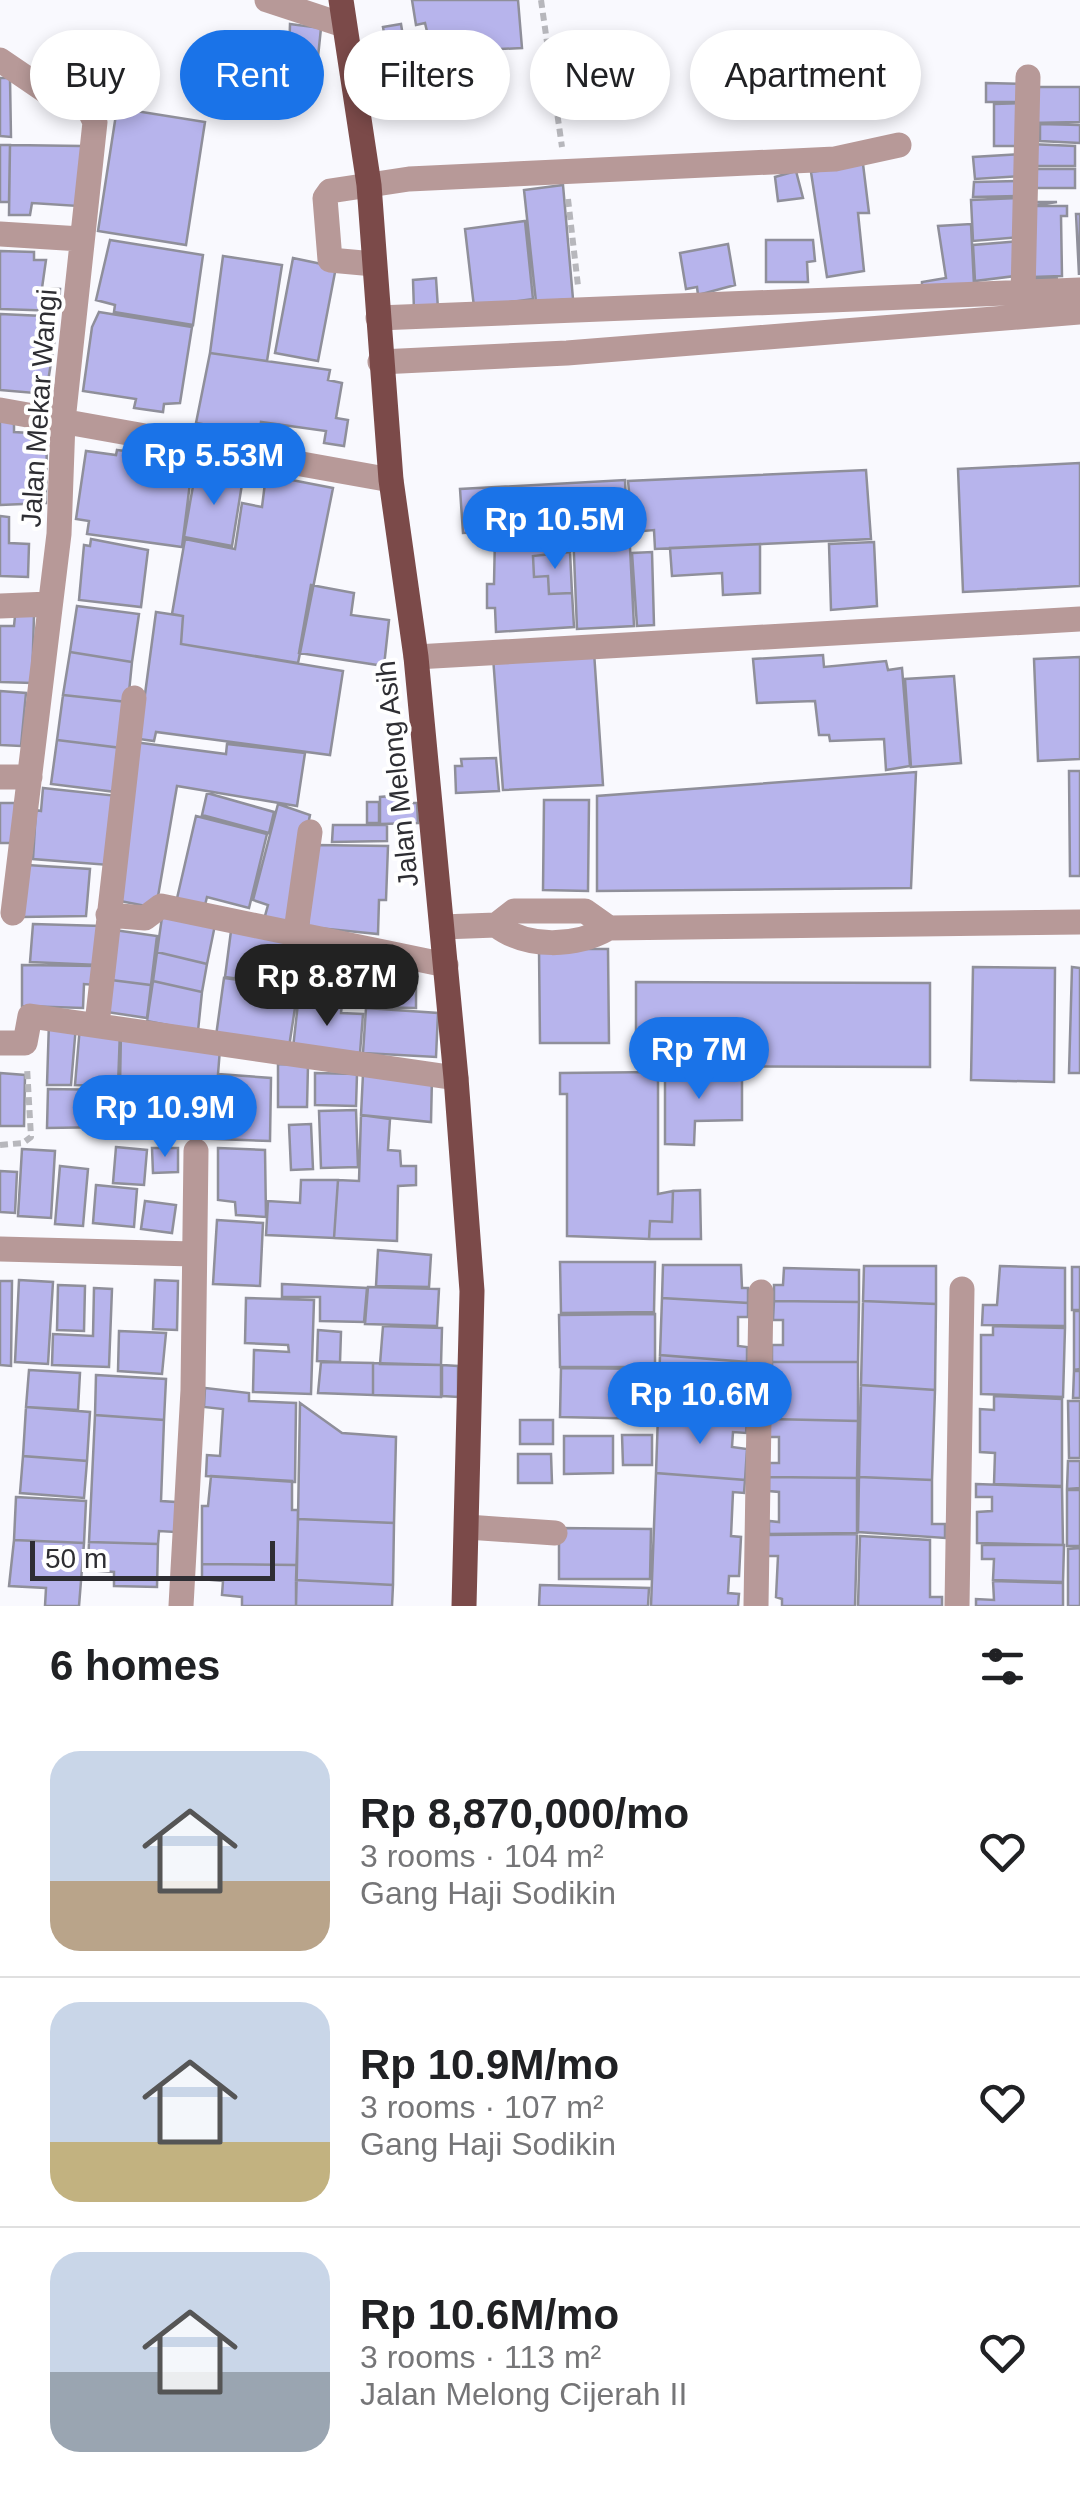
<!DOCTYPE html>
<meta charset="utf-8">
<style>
:root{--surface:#fff;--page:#f2f2f2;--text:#202124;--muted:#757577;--line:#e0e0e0;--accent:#1a73e8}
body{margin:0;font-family:Arial,sans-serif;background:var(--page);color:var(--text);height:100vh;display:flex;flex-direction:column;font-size:38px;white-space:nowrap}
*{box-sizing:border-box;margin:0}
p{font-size:32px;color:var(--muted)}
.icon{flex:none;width:55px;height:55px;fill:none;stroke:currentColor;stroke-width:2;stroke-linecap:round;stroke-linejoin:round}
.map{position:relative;height:1606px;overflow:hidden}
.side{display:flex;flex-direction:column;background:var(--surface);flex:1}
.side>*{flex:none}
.hud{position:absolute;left:30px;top:30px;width:1020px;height:90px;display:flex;gap:20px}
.scale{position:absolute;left:30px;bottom:25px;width:245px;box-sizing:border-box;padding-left:10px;border:5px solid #2e2e33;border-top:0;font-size:28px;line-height:35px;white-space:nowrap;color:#2e2e33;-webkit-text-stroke:8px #fff;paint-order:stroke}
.price{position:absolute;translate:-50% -85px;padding:0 22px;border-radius:35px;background:var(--accent);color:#fff;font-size:32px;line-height:65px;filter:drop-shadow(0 2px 5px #0008)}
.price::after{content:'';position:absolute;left:50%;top:60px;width:30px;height:22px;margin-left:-15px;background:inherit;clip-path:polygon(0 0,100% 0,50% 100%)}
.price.on{background:#222;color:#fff}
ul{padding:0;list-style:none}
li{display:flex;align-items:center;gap:30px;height:250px;padding:0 50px}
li+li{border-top:2px solid var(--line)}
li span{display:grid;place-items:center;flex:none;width:280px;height:200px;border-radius:30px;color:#555}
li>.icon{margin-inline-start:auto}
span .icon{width:120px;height:120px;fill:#fffc;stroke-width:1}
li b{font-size:42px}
h2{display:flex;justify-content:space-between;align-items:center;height:120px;padding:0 50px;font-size:42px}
.pill{padding:0 35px;border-radius:45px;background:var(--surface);box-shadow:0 5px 15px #0003;font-size:35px;line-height:90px}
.pill.on{background:var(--accent);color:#fff}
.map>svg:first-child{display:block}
</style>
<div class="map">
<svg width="1080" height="1606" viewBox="0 0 1080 1606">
<rect width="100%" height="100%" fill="#f9f9fe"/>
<path fill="#b7b4ec" stroke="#8f8f9a" stroke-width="2.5" d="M 412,0 L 518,0 L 522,48 L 440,52 L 438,43 L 430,44 L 425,23 L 416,25 Z
M 290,24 L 321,28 L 318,57 L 289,56 Z
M 401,24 L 405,49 L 387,51 L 383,27 Z
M 0,78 L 10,78 L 11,137 L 0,136 Z
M 986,83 L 1026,84 L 1025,102 L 986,102 Z
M 1030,87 L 1080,87 L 1080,122 L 1029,123 Z
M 1025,103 L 1024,146 L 994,146 L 994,104 Z
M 117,108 L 205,122 L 186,245 L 98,231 Z
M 1040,124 L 1080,125 L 1080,143 L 1040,141 Z
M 1029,144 L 1075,146 L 1075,166 L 1030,166 Z
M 0,145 L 10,145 L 9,202 L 0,202 Z
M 10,145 L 82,146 L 78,206 L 32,203 L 30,215 L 9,215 Z
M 1021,154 L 1022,176 L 975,179 L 973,157 Z
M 863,164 L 869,213 L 858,213 L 864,271 L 827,277 L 811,172 Z
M 1032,169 L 1075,169 L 1075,188 L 1033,188 Z
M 796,171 L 803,198 L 778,201 L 775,177 Z
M 1022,181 L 1022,196 L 973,197 L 974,182 Z
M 563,185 L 573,299 L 536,302 L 524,190 Z
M 1021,198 L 1022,237 L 973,241 L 971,200 Z
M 1024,202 L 1057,202 L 1030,206 L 1032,277 L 1058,278 L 1025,279 Z
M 1030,206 L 1067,206 L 1067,216 L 1061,216 L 1062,276 L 1032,277 Z
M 1076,214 L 1080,214 L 1079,275 Z
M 525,221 L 533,299 L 474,307 L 465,229 Z
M 971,224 L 974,285 L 922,288 L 922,282 L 946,278 L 938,226 Z
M 110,240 L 203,255 L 193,325 L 114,312 L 115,305 L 96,300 Z
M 766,240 L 813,240 L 815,261 L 807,262 L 808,282 L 766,282 Z
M 1021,241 L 1023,275 L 975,281 L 973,245 Z
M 728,244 L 735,285 L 698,295 L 697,287 L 686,289 L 680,253 Z
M 0,251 L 34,252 L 34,260 L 46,260 L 42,288 L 60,289 L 59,311 L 0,309 Z
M 223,256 L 282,265 L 267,361 L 210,353 Z
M 293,258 L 336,267 L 318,361 L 275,353 Z
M 436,278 L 438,309 L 414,311 L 413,280 Z
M 99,312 L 192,327 L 180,403 L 164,404 L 163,412 L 134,408 L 136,399 L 83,391 L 92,327 Z
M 0,314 L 43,316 L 40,334 L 55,338 L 46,394 L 0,390 Z
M 210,353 L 330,370 L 328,380 L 342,383 L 336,418 L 348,420 L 344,446 L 324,443 L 326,431 L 261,422 L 259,434 L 196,423 Z
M 0,421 L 14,422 L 14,432 L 47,434 L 46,503 L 0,505 Z
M 117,450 L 193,459 L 182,547 L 87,534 L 89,521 L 76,519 L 86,451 L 116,455 Z
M 1080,463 L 1080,586 L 963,592 L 958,469 Z
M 196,469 L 243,478 L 232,546 L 184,537 Z
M 866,470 L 871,539 L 655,549 L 654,530 L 633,532 L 628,481 Z
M 266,475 L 333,488 L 298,663 L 181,644 L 183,616 L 172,614 L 185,539 L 235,549 L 242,503 L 262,507 Z
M 625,480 L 627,525 L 463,533 L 460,489 Z
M 0,516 L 9,517 L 9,543 L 29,544 L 28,577 L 0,576 Z
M 629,528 L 634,626 L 577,629 L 573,531 Z
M 568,530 L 570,552 L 533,556 L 534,577 L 548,576 L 549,594 L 572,593 L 574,627 L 496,632 L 495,608 L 487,608 L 487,584 L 494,584 L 495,536 Z
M 91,539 L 148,550 L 141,607 L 79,600 L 84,545 L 90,546 Z
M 874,542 L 877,606 L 831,610 L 829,544 Z
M 760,544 L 760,593 L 723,595 L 722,573 L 672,576 L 670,548 Z
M 570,552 L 572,593 L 549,594 L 548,576 L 534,577 L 533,556 Z
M 652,552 L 654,625 L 637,626 L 632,553 Z
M 311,585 L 354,593 L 351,615 L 389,620 L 384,666 L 299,653 Z
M 77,606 L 139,614 L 132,662 L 70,652 Z
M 156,612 L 183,616 L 181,644 L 343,671 L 330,755 L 156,732 L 154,741 L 139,739 Z
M 34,615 L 32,683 L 0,682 L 0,626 L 14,626 L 15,616 Z
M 70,652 L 132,662 L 128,702 L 63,695 Z
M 594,652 L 603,785 L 503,790 L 493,657 Z
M 823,655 L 824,667 L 886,661 L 888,670 L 902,668 L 910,766 L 886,770 L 884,739 L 830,741 L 829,735 L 819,735 L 815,701 L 757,703 L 753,659 Z
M 1080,657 L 1080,759 L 1038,761 L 1034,659 Z
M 954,676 L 961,763 L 911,767 L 905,679 Z
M 0,691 L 26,693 L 21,746 L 0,745 Z
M 63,695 L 128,702 L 122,748 L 57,740 Z
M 57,740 L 122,748 L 116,792 L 51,784 Z
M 134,742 L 226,754 L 227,744 L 305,753 L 297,806 L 177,786 L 156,908 L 115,900 Z
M 496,758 L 499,791 L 456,793 L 455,766 L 462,766 L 461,759 Z
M 1069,771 L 1080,771 L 1080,876 L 1070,876 Z
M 916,772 L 911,888 L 597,891 L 597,796 Z
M 43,788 L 118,796 L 109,865 L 33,859 L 36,810 L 41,811 Z
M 207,793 L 274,812 L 269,833 L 202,815 Z
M 402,795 L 402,803 L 417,803 L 418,823 L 380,824 L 380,797 Z
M 544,800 L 589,800 L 588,891 L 543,890 Z
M 367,802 L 379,802 L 379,823 L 367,823 Z
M 0,803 L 15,803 L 15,843 L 0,843 Z
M 278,804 L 310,815 L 287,927 L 263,923 L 268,905 L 253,900 Z
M 196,816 L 267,834 L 249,908 L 207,897 L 203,913 L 175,907 Z
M 333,825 L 387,825 L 387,841 L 332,842 Z
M 314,845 L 388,846 L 386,900 L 379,900 L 378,934 L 308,927 Z
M 27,865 L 90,869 L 86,916 L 22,917 Z
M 163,910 L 215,925 L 207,964 L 157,952 Z
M 33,924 L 102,926 L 99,965 L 30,962 Z
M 107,929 L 157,936 L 151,985 L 103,979 Z
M 231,931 L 300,943 L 296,987 L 225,977 Z
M 308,939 L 335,942 L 335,955 L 363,957 L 360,1006 L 298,1002 Z
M 539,949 L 608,949 L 609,1043 L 540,1043 Z
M 157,952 L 207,964 L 202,992 L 153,981 Z
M 364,956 L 394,959 L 394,985 L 416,987 L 416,1008 L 361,1007 Z
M 22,965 L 97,966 L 95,985 L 84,984 L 83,1008 L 22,1006 Z
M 973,967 L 1055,968 L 1054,1082 L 971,1080 Z
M 1072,967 L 1080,968 L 1080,1073 L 1069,1073 Z
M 224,978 L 298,988 L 289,1047 L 216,1036 Z
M 103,979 L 151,985 L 147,1018 L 100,1011 Z
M 153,981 L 202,992 L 198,1031 L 147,1021 Z
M 636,982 L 930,983 L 930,1067 L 636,1066 Z
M 298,1003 L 342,1004 L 341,1013 L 363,1014 L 360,1053 L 293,1048 Z
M 366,1008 L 438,1013 L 436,1057 L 363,1053 Z
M 49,1022 L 76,1025 L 71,1085 L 47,1085 Z
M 80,1026 L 120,1031 L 118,1086 L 75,1085 Z
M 121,1032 L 220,1049 L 218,1074 L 271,1078 L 270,1141 L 191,1138 L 193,1082 L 173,1080 L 170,1138 L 119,1137 Z
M 278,1064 L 308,1065 L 307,1107 L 278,1107 Z
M 665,1071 L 742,1074 L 742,1120 L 695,1121 L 694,1145 L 665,1144 Z
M 658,1072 L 658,1194 L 673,1191 L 672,1222 L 650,1221 L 649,1239 L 567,1236 L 567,1094 L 560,1094 L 560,1073 Z
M 0,1073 L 25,1075 L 24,1126 L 0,1126 Z
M 315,1073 L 357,1074 L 356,1106 L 315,1105 Z
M 363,1074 L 432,1077 L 431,1122 L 361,1115 Z
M 48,1089 L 111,1090 L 110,1127 L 47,1128 Z
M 356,1110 L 358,1167 L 321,1168 L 319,1111 Z
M 361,1115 L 390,1119 L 388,1150 L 400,1151 L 401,1166 L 416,1166 L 416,1185 L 398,1186 L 397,1241 L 334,1238 L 338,1180 L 359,1181 Z
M 311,1124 L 313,1169 L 291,1170 L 289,1125 Z
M 116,1147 L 147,1150 L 144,1185 L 113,1183 Z
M 152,1148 L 178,1148 L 178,1172 L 153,1173 Z
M 218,1148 L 265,1150 L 266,1217 L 236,1215 L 235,1202 L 218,1200 Z
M 22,1149 L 55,1151 L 51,1218 L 18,1216 Z
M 60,1166 L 88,1169 L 83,1226 L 55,1224 Z
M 0,1171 L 17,1172 L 15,1213 L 0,1212 Z
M 301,1180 L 338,1180 L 334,1238 L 266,1235 L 268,1201 L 300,1203 Z
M 96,1185 L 137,1189 L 134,1227 L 93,1223 Z
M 700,1190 L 701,1239 L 649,1239 L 650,1221 L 672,1222 L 673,1191 Z
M 145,1201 L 176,1205 L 172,1233 L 141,1229 Z
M 217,1220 L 263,1223 L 260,1286 L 213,1284 Z
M 378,1250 L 431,1255 L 429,1287 L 376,1286 Z
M 560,1262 L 655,1262 L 654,1312 L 561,1313 Z
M 663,1265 L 741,1265 L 742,1288 L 748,1288 L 748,1303 L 662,1298 Z
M 864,1266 L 936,1266 L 936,1304 L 863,1301 Z
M 1000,1266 L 1065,1268 L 1065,1326 L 982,1325 L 983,1305 L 997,1305 Z
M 1072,1267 L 1080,1267 L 1080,1310 L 1072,1310 Z
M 784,1268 L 859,1270 L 859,1302 L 774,1301 L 774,1285 L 783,1285 Z
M 19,1280 L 53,1282 L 48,1364 L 15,1362 Z
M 155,1280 L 178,1281 L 177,1330 L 153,1329 Z
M 0,1281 L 12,1281 L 11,1366 L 0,1365 Z
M 282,1284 L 367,1288 L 364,1322 L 320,1321 L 320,1297 L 282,1297 Z
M 58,1285 L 85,1286 L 84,1331 L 57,1330 Z
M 368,1287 L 439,1289 L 437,1326 L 365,1324 Z
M 94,1288 L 112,1289 L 109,1367 L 52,1365 L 53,1334 L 93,1336 Z
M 246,1298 L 314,1300 L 311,1394 L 253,1392 L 254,1350 L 289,1352 L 288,1345 L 245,1343 Z
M 662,1298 L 748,1303 L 748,1317 L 738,1317 L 738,1346 L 747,1347 L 747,1362 L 660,1355 Z
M 774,1301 L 859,1302 L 858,1362 L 772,1362 L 772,1345 L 783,1345 L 783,1320 L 773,1320 Z
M 863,1301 L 936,1304 L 935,1390 L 861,1385 Z
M 1074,1311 L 1080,1311 L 1080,1369 L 1074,1370 Z
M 655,1314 L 655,1367 L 560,1367 L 559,1315 Z
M 383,1326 L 442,1328 L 441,1365 L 380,1364 Z
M 993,1326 L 1065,1328 L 1063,1397 L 981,1394 L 981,1335 L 993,1335 Z
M 318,1330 L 341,1332 L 340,1362 L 317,1361 Z
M 119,1331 L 166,1333 L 162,1374 L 118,1371 Z
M 660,1355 L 747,1362 L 746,1377 L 737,1376 L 737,1402 L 748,1403 L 747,1420 L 658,1415 Z
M 321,1362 L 373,1363 L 373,1395 L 318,1393 Z
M 772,1362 L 858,1362 L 858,1421 L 770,1419 L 771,1404 L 781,1404 L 781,1373 L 772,1373 Z
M 373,1363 L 441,1365 L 441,1397 L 373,1395 Z
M 442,1365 L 458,1366 L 458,1397 L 442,1396 Z
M 561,1368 L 655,1369 L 654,1419 L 560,1417 Z
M 29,1370 L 80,1373 L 78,1410 L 26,1407 Z
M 1074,1371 L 1080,1371 L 1080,1398 L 1073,1398 Z
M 96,1375 L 166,1379 L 164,1420 L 95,1415 Z
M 861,1385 L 935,1390 L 932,1480 L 859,1477 Z
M 205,1388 L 249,1393 L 249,1401 L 296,1403 L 295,1482 L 206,1476 L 207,1455 L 220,1456 L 223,1409 L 204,1407 Z
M 994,1396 L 1062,1399 L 1062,1486 L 994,1484 L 995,1453 L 980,1452 L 980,1409 L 994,1410 Z
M 1068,1401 L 1080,1401 L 1080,1458 L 1069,1458 Z
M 300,1403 L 342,1433 L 396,1437 L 394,1523 L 298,1519 Z
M 26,1407 L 90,1412 L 87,1461 L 23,1456 Z
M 95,1415 L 164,1420 L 161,1501 L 176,1502 L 175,1532 L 159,1531 L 158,1544 L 89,1542 Z
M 658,1415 L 747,1420 L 746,1433 L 733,1432 L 732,1447 L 747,1449 L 745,1480 L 656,1473 Z
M 770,1419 L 858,1421 L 857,1478 L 769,1477 L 769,1463 L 779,1463 L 779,1437 L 769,1437 Z
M 520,1420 L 553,1420 L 553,1444 L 520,1444 Z
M 622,1435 L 652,1435 L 652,1465 L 623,1465 Z
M 564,1436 L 613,1436 L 613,1473 L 564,1474 Z
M 518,1454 L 551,1454 L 552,1483 L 518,1483 Z
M 23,1456 L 87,1461 L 84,1498 L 20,1493 Z
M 1068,1461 L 1080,1461 L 1080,1488 L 1067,1489 Z
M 656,1473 L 745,1480 L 744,1493 L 733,1492 L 731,1536 L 741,1537 L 739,1576 L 729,1576 L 728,1593 L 739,1594 L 738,1606 L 651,1606 Z
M 211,1476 L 292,1481 L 292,1510 L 298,1510 L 297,1565 L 202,1564 L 202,1506 L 208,1506 Z
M 769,1477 L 857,1478 L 857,1533 L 769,1534 L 769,1521 L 779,1522 L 779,1492 L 769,1491 Z
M 859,1477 L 932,1480 L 932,1524 L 945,1524 L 945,1538 L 858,1532 Z
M 976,1484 L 1062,1487 L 1063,1545 L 977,1543 L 977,1512 L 992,1511 L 992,1497 L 976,1497 Z
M 1067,1490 L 1080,1490 L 1080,1546 L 1067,1546 Z
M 16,1497 L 86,1501 L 84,1543 L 14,1540 Z
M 298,1519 L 394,1523 L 393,1585 L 296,1580 Z
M 559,1528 L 651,1529 L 650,1579 L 559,1579 Z
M 857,1534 L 855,1606 L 782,1606 L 782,1599 L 776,1597 L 778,1556 L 766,1556 L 766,1535 Z
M 860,1536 L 930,1540 L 930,1597 L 942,1597 L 942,1606 L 858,1606 Z
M 14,1540 L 84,1543 L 79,1606 L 45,1606 L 46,1588 L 9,1586 Z
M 89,1542 L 158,1544 L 157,1587 L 114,1586 L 114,1572 L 88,1570 Z
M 982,1545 L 1064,1545 L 1063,1582 L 993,1580 L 994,1559 L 982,1559 Z
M 1080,1548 L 1080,1606 L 1068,1606 L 1068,1549 Z
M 202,1564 L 297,1565 L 296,1606 L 242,1606 L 242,1597 L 222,1595 L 223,1581 L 202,1579 Z
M 296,1580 L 393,1585 L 392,1606 L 296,1606 Z
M 993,1581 L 1063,1583 L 1063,1606 L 976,1606 L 976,1599 L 994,1600 Z
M 540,1585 L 649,1588 L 648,1606 L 539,1606 Z"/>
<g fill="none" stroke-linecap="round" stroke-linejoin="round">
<path stroke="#b7b7bc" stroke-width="6" stroke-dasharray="8 5" stroke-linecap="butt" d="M 541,0 L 562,147
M 568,199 L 578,286
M 0,1145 L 23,1143 L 31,1137 L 27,1067"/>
<path stroke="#b79998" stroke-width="25" d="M 267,0 L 343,25
M 0,60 L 50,94 L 86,104 L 95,122 L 63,421 L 59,534 L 13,913
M 0,234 L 81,239
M 374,264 L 330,260 L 325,198 L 330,191 L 409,179 L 835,159 L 899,145
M 1023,294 L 1028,77
M 378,318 L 1080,290
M 380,362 L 567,353 L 1080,312
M 0,410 L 391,480
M 0,606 L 50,604
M 416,657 L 1080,619
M 0,777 L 30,777
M 108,915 L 145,918 L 161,906 L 446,965
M 496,925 C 527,949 576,947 609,928 L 1080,922
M 442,927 L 496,925 L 514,911 L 585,911 L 609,928
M 296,931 L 310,832
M 97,1024 L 134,698
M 0,1043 L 25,1043 L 30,1016 L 456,1078
M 0,1249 L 194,1254
M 467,1527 L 555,1533
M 181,1606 L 193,1390 L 196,1151
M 756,1606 L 761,1292
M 957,1606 L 962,1289"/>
<path stroke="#7b4a49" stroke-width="25" d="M 341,0 L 369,185 L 391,480 L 416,657 L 456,1078 L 472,1291 L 464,1606"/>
</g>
<g text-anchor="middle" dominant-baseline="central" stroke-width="8" stroke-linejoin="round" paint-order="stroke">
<g font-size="28" fill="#2e2e33" stroke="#fff">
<text transform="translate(39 408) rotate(-86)">Jalan Mekar Wangi</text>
<text transform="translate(397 774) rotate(-96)">Jalan Melong Asih</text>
</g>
</g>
</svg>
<div class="scale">50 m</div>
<b class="price" style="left:214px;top:508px">Rp 5.53M</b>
<b class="price" style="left:555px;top:572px">Rp 10.5M</b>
<b class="price on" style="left:327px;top:1029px">Rp 8.87M</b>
<b class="price" style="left:699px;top:1102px">Rp 7M</b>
<b class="price" style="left:165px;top:1160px">Rp 10.9M</b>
<b class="price" style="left:700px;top:1447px">Rp 10.6M</b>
<div class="hud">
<a class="pill">Buy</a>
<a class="pill on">Rent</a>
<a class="pill">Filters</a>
<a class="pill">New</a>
<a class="pill">Apartment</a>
</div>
</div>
<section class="side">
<h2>6 homes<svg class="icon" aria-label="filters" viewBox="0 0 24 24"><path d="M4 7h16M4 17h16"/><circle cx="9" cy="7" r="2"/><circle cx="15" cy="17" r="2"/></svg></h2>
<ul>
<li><span style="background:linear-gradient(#c9d6e8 65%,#b9a48a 0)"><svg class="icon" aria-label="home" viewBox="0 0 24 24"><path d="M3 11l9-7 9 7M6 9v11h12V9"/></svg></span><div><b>Rp 8,870,000/mo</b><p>3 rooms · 104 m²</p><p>Gang Haji Sodikin</p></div><svg class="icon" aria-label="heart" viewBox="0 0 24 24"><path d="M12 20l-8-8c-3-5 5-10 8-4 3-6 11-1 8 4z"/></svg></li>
<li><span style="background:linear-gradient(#c9d6e8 70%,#c2b280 0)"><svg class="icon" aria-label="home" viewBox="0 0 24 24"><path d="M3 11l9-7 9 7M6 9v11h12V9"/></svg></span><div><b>Rp 10.9M/mo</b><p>3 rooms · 107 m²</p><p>Gang Haji Sodikin</p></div><svg class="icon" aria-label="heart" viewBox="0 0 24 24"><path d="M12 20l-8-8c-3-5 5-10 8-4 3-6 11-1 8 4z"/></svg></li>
<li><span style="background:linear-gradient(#c9d6e8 60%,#9aa5b1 0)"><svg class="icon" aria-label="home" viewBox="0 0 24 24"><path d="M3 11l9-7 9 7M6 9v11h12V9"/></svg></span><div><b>Rp 10.6M/mo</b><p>3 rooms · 113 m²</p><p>Jalan Melong Cijerah II</p></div><svg class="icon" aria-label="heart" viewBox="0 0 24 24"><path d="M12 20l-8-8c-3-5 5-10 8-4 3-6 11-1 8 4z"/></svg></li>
</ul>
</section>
